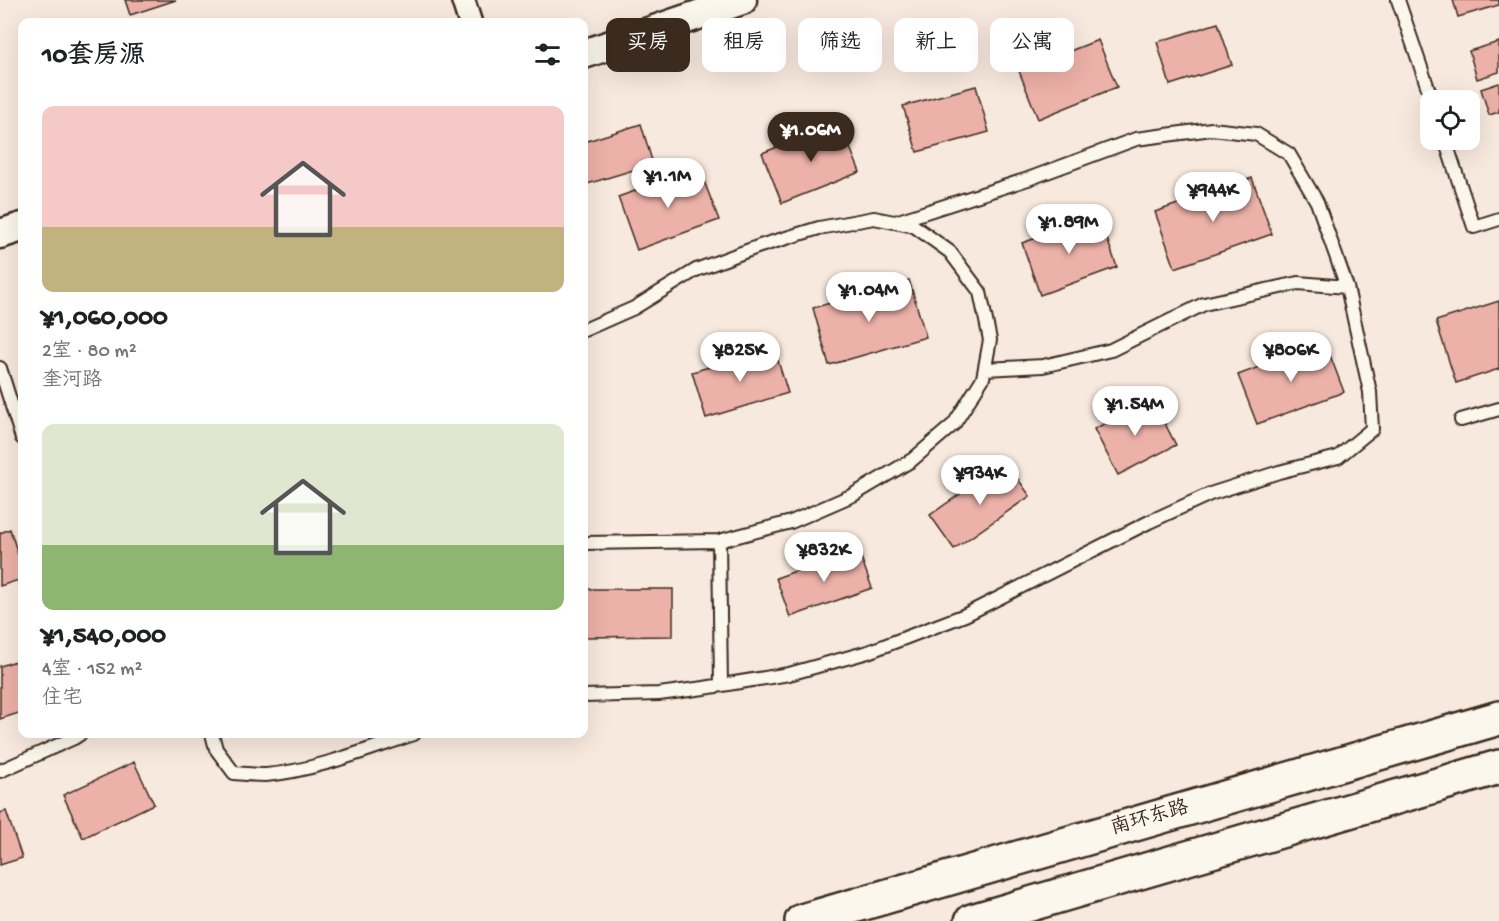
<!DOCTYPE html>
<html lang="zh">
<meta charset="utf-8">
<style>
:root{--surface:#fff;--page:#f6f6f6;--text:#202124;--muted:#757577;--accent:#3b2a1e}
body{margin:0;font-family:"Gochi Hand","LXGW WenKai TC",sans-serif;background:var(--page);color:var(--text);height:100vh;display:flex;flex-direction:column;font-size:22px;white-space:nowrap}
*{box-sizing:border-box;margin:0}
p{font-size:20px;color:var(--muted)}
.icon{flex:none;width:33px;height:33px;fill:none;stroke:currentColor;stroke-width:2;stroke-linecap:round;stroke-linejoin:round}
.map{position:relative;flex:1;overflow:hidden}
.drawer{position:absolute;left:18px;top:18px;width:570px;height:720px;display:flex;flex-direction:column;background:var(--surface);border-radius:12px;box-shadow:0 6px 24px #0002}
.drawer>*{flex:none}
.guide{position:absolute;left:606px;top:18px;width:570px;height:54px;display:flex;gap:12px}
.tools{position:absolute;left:1420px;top:90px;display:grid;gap:12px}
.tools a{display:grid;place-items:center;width:60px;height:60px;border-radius:12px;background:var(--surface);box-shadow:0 6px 24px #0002;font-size:30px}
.price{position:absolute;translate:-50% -51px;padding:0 14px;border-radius:21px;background:#fff;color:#222;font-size:20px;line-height:39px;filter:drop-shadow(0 2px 3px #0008)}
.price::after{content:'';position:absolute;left:50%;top:36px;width:18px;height:14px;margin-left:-9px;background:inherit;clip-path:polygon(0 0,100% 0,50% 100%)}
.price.on{background:var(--accent);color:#fff}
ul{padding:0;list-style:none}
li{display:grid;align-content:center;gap:12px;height:318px;padding:0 24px}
li span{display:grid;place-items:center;height:186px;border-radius:12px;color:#555}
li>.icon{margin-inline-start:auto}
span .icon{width:108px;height:108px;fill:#fffc;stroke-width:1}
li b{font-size:26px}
h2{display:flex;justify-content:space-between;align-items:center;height:72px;padding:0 24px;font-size:26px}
.tag{padding:0 21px;border-radius:12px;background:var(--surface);box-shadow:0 6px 24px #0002;font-size:21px;line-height:54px}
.tag.on{background:var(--accent);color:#fff}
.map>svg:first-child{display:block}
</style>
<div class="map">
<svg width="1499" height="921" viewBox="0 0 1499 921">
<rect width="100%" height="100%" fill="#f8e9de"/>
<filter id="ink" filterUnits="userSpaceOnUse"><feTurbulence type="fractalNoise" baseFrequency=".0167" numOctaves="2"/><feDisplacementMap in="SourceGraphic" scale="12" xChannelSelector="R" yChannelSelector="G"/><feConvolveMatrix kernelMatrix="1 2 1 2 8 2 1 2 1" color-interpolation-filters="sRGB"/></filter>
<g filter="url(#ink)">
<path fill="#ecb1a8" stroke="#3b2a1e" stroke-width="1.5" d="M 125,0 L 176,0 L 130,15 Z
M 1453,0 L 1499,0 L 1499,5 L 1458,17 Z
M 1218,23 L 1232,65 L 1170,85 L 1157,42 Z
M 1098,40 L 1117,87 L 1038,119 L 1019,71 Z
M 1499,42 L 1499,72 L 1477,79 L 1469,51 Z
M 1499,83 L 1499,112 L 1489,115 L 1481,89 Z
M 976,86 L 989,132 L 917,152 L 903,106 Z
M 840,123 L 860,172 L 782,203 L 762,153 Z
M 641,124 L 653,164 L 584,185 L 584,142 Z
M 699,168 L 719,220 L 637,250 L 618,197 Z
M 1252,178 L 1272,234 L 1175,268 L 1155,212 Z
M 1099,216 L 1117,267 L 1040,295 L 1022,243 Z
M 909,280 L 926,337 L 829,365 L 813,308 Z
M 1499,301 L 1499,369 L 1456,383 L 1436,321 Z
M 1325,342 L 1344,392 L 1257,424 L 1238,375 Z
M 774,348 L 788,393 L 706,418 L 692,372 Z
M 1152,399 L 1176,445 L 1118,475 L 1094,429 Z
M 1006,462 L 1030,496 L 954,549 L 930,515 Z
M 10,529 L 22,567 L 22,579 L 0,586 L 0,533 Z
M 858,549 L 872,588 L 790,617 L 776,578 Z
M 584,589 L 673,589 L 673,636 L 584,637 Z
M 22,659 L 22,712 L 0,719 L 0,666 Z
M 134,762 L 154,804 L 83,838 L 63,795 Z
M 6,811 L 22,858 L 0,865 L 0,813 Z"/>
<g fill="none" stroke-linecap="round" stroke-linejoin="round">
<g stroke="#3b2a1e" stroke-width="16">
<path id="service" d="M 1398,0 L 1432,100
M 1445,140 L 1474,227 L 1499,219
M 584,330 L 634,308 L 696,270 L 760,246 L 819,228 L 874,218 L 914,226 L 950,252 L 980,292 L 990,340 L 983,378 L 954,424 L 912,460 L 853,495 L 791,522 L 719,541 L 584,543
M 0,368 L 22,438
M 985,369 L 1043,366 L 1111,350 L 1204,304 L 1298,283 L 1347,287
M 1461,420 L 1499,409
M 719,541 L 721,685
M 584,696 L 659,694 L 704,688 L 789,674 L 868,652 L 965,615 L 1149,522 L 1210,494 L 1279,472 L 1338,457 L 1372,429 L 1370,392 L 1347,287 L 1317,202 L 1289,154 L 1256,134 L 1212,129 L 1136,139 L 1028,179 L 895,222
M 212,734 L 216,749 L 234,773 C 245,774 256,775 266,775 C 314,771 369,749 414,734
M 0,771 L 74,738 L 80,734"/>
</g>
<g stroke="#3b2a1e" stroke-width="27">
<path id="minor" d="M 463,0 L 470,22"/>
</g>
<g stroke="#3b2a1e" stroke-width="33">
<path id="tertiary" d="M 584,54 L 742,0
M 0,234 L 22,227"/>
</g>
<g stroke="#3b2a1e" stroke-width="38">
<path id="primary" d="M 802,921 L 1499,718
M 972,921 L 1499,767"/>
</g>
<use href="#service" stroke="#fbf7ec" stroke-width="12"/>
<use href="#minor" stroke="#fbf7ec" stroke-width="22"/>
<use href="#tertiary" stroke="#fbf7ec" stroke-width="28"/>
<use href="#primary" stroke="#fbf7ec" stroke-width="33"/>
</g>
</g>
<g text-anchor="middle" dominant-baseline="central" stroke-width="4.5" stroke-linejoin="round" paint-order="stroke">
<g font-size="20" fill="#3b2a1e" stroke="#fbf7ec">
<text transform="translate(1150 819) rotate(-16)">南环东路</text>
</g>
</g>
</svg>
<div class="tools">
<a><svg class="icon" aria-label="locate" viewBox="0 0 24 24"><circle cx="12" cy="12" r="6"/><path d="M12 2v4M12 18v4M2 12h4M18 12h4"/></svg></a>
</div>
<b class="price on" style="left:811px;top:163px">¥1.06M</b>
<b class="price" style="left:668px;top:209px">¥1.1M</b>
<b class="price" style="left:1213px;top:223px">¥944K</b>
<b class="price" style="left:1069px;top:255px">¥1.89M</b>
<b class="price" style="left:869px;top:323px">¥1.04M</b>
<b class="price" style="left:740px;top:383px">¥825K</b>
<b class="price" style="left:1291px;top:383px">¥806K</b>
<b class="price" style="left:1135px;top:437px">¥1.54M</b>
<b class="price" style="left:980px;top:506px">¥934K</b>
<b class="price" style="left:824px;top:583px">¥832K</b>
<div class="guide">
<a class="tag on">买房</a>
<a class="tag">租房</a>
<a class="tag">筛选</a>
<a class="tag">新上</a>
<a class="tag">公寓</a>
</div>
<section class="drawer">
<h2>10套房源<svg class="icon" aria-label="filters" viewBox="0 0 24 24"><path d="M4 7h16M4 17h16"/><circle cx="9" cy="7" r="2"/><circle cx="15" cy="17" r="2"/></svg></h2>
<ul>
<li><span style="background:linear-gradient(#f6c9c9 65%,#c2b280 0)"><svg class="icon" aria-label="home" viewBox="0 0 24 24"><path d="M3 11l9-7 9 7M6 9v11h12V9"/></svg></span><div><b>¥1,060,000</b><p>2室 · 80 m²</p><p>奎河路</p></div></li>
<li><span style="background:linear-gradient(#dfe7d0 65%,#8fb573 0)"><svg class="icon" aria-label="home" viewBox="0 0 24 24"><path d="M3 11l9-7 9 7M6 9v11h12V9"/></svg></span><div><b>¥1,540,000</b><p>4室 · 152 m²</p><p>住宅</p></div></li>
</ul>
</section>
</div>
